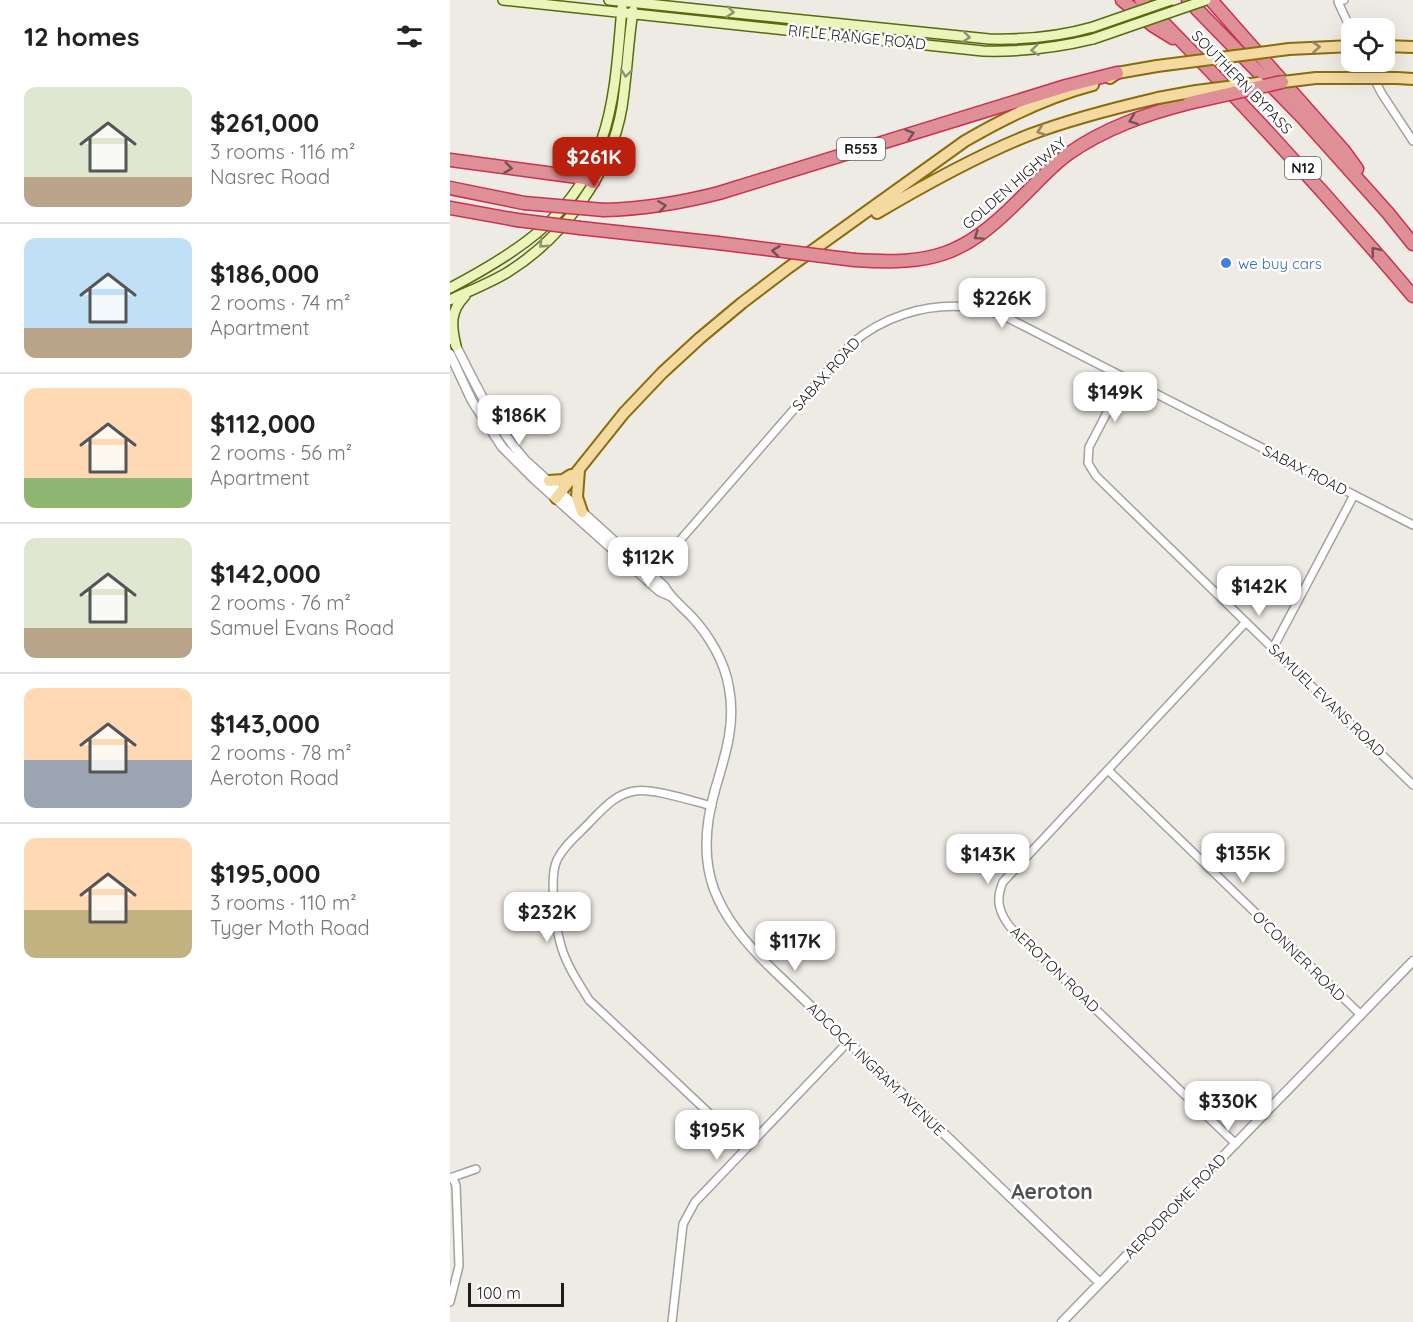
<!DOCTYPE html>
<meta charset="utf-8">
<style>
:root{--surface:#fff;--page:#f2f2f2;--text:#222;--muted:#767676;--line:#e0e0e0;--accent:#bb200f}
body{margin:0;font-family:Quicksand,sans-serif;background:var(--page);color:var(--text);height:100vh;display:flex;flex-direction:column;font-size:22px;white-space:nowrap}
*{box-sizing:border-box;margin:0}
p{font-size:20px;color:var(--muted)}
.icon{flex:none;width:33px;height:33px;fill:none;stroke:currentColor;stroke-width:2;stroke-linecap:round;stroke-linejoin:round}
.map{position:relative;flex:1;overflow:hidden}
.side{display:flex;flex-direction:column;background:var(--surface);width:450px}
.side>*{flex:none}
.tools{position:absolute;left:891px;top:18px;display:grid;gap:12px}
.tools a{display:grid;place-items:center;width:54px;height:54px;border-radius:12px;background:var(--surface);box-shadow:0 6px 24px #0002;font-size:30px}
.scale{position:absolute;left:18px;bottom:15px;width:96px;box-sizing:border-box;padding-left:6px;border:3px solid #1d1d1d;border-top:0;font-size:16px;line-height:21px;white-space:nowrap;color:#1d1d1d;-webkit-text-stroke:4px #fff;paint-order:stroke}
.price{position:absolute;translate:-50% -51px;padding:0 14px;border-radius:12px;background:#fff;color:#222;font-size:20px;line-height:39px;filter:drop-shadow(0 2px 3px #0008)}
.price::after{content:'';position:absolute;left:50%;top:36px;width:18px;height:14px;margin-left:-9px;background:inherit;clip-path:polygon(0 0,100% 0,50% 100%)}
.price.current{background:var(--accent);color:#fff}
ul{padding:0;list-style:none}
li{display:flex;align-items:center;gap:18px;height:150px;padding:0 24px}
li+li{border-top:2px solid var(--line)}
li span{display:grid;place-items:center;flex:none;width:168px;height:120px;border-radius:12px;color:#555}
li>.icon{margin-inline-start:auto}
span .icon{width:72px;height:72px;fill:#fffc;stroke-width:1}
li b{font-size:26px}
h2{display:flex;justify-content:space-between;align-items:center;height:72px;padding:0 24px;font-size:26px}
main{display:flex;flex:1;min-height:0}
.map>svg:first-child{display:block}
</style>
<main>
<section class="side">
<h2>12 homes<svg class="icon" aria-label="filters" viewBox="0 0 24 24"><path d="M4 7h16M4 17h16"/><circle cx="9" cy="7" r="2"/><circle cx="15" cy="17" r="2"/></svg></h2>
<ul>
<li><span style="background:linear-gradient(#dfe7d0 75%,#b9a48a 0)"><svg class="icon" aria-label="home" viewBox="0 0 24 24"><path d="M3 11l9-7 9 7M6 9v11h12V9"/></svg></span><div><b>$261,000</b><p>3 rooms · 116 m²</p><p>Nasrec Road</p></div></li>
<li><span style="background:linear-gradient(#bfe0f5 75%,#b9a48a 0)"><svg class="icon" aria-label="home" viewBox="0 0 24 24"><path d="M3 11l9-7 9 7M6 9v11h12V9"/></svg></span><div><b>$186,000</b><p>2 rooms · 74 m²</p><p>Apartment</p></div></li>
<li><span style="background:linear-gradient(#ffd9b3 75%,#8fb573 0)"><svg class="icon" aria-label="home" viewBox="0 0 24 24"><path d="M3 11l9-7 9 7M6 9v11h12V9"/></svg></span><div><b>$112,000</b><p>2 rooms · 56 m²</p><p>Apartment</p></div></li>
<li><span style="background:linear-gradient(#dfe7d0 75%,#b9a48a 0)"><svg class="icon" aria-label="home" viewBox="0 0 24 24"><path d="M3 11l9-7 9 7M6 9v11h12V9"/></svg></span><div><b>$142,000</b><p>2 rooms · 76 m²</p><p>Samuel Evans Road</p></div></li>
<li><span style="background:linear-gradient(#ffd9b3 60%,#9aa5b1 0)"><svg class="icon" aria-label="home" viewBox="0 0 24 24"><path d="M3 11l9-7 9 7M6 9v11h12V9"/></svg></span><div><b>$143,000</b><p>2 rooms · 78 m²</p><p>Aeroton Road</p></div></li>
<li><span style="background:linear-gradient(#ffd9b3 60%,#c2b280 0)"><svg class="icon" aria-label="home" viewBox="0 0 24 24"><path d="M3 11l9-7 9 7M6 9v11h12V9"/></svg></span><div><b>$195,000</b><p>3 rooms · 110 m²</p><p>Tyger Moth Road</p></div></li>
</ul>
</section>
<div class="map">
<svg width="963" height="1322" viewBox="0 0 963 1322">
<rect width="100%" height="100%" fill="#edebe3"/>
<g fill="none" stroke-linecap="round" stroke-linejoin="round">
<g stroke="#a1a1a1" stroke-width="10">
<path id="minor" d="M 894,0 L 888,2 L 902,32
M 915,62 L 932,94 L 963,141
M 675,378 L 639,447 L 638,463 L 646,476 L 963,785
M 199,576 L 400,345 C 432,317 475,303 518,307 C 529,308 540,312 550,314 L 963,525
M 823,648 L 904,495
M 659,771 L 911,1015
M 262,806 C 242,801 203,788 185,791 C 165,794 153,809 140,822 C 129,834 114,845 107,860 C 99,876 105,924 110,942 C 115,963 128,982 139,1000 L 296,1148
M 786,1144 L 561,928 C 549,913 545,900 553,882 L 796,622
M 0,1178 L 26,1169
M 0,1302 L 9,1266 L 6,1185 L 2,1177
M 222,1322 L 233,1224 L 245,1202 L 398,1042"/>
</g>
<g stroke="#a1a1a1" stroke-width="11">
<path id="tertiary" d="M 4,342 C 25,383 44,425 75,460 L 214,586 C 221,598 231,606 241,616 C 259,635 275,662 279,688 C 286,724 275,756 265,790 C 242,870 266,914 322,969 L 650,1283
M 0,354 L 22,401 L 52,447 L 85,480 L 209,591 L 220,596
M 612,1322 L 963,961"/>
</g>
<g stroke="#576b0d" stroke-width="12">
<path id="secondary" d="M 53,0 L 533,51 C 571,52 606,48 643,39
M 159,0 L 539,39 C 575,40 608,37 643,27
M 0,288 C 67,253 127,215 152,139 C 166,98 168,51 172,8
M 0,300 C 19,291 40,283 58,272 C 114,237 161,173 172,107 C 177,75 178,43 183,11
M 6,346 C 1,325 0,311 15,296"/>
</g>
<g stroke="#8a6d0b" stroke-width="14">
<path id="primary" d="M 934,46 L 963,47
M 839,49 L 902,46
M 660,78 L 667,73 L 707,66
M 866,78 L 903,78
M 947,78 L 963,79
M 427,213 C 476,184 526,156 579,135 C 621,119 665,108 708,98
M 129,470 L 127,497 L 132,512
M 99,481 L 113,480 L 121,475
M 106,498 L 174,413 L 212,373 L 250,338 L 292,303 L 338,268 L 515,141 C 556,117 597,97 643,85"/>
</g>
<g stroke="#cb3156" stroke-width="15">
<path id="motorway" d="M 672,0 L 702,25 L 723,38
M 691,0 C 786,95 876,193 963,296
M 738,0 L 852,117 L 938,213 L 963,244
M 761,0 L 894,151 L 907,169
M 0,160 L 135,178 L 143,182
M 0,188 L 74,203
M 0,208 L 67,220
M 154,210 C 195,209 230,203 269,193 L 616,86 L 667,73
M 130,228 L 268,243
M 405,260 C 483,265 513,256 568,201 C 585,185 600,167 618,154 C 655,128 696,114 739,103"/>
</g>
<use href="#minor" stroke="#fff" stroke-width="7"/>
<use href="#tertiary" stroke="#fff" stroke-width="8"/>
<use href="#secondary" stroke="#ebf4ba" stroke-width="9"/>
<use href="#primary" stroke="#f4d9a1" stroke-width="10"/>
<use href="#motorway" stroke="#df9097" stroke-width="12"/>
<g stroke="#576b0d" stroke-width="12" stroke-linecap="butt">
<path id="secondary-bridge" d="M 643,27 L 721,0
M 643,39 L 756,0"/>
</g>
<g stroke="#8a6d0b" stroke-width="14" stroke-linecap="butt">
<path id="primary-bridge" d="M 707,66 L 839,49
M 903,78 L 947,78
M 824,83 L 866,78
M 708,98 L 746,91 L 809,83"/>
</g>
<g stroke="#cb3156" stroke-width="15" stroke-linecap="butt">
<path id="motorway-bridge" d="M 739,103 L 832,82
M 74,203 L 154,210
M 67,220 L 130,228
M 268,243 L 405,260"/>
</g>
<use href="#secondary-bridge" stroke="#ebf4ba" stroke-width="9"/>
<use href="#primary-bridge" stroke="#f4d9a1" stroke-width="10"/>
<use href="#motorway-bridge" stroke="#df9097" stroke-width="12"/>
</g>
<defs><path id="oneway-chevron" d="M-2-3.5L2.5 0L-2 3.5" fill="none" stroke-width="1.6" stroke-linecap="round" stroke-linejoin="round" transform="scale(1.5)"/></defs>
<g stroke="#8e9373">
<use href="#oneway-chevron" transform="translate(280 12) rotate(6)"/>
<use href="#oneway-chevron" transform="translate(516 37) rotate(6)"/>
<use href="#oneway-chevron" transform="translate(585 50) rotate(175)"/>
<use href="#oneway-chevron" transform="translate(176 73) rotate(97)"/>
<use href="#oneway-chevron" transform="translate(93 244) rotate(137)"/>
</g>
<g stroke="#938466">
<use href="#oneway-chevron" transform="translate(866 47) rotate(-4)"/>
<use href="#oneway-chevron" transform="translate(591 131) rotate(161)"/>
</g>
<g stroke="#745154">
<use href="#oneway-chevron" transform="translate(683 120) rotate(160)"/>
<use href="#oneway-chevron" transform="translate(460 134) rotate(-17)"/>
<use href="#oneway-chevron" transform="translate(58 168) rotate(7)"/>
<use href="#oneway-chevron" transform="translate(212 206) rotate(-8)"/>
<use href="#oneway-chevron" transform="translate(528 236) rotate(145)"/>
<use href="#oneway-chevron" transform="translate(326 251) rotate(-173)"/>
<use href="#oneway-chevron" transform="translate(925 251) rotate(-130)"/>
</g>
<circle fill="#3f7fe0" stroke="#fff" stroke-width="2" cx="776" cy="263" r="6"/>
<g text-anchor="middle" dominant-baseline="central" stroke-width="5" stroke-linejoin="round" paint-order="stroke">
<g fill="#fff" stroke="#616161" stroke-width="1.5">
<rect x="387" y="138" width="48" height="22" rx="4.5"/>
<rect x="835" y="157" width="36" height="22" rx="4.5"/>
</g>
<g font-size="14" font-weight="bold" fill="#1d1d1d">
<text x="411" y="149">R553</text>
<text x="853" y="168">N12</text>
</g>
<g font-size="15" fill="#1d1d1d" stroke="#fff">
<text transform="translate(407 37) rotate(6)">RIFLE RANGE ROAD</text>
<text transform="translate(792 82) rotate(46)">SOUTHERN BYPASS</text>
<text transform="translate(564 183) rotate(-41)">GOLDEN HIGHWAY</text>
<text transform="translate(376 374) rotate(-48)">SABAX ROAD</text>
<text transform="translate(855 470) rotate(27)">SABAX ROAD</text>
<text transform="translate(877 700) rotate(44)">SAMUEL EVANS ROAD</text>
<text transform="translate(849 956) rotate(44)">O'CONNER ROAD</text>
<text transform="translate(605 969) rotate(44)">AEROTON ROAD</text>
<text transform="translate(426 1069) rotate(44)">ADCOCK INGRAM AVENUE</text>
<text transform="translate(725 1206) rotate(-46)">AERODROME ROAD</text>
</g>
<g font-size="15" fill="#366cbe" stroke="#fff" text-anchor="start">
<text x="788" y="263">we buy cars</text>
</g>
<g font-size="21" font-weight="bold" fill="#505050" stroke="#fff">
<text x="602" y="1191">Aeroton</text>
</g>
</g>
</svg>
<div class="tools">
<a><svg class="icon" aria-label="locate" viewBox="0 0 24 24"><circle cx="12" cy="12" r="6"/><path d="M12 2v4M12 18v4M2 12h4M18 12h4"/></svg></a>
</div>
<div class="scale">100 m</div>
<b class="price current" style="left:144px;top:188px">$261K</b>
<b class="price" style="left:552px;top:329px">$226K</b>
<b class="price" style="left:665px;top:423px">$149K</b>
<b class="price" style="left:69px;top:446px">$186K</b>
<b class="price" style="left:198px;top:588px">$112K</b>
<b class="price" style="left:809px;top:617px">$142K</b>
<b class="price" style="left:793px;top:884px">$135K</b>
<b class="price" style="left:538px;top:885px">$143K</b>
<b class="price" style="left:97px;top:943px">$232K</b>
<b class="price" style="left:345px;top:972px">$117K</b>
<b class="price" style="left:778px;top:1132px">$330K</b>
<b class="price" style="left:267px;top:1161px">$195K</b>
</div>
</main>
